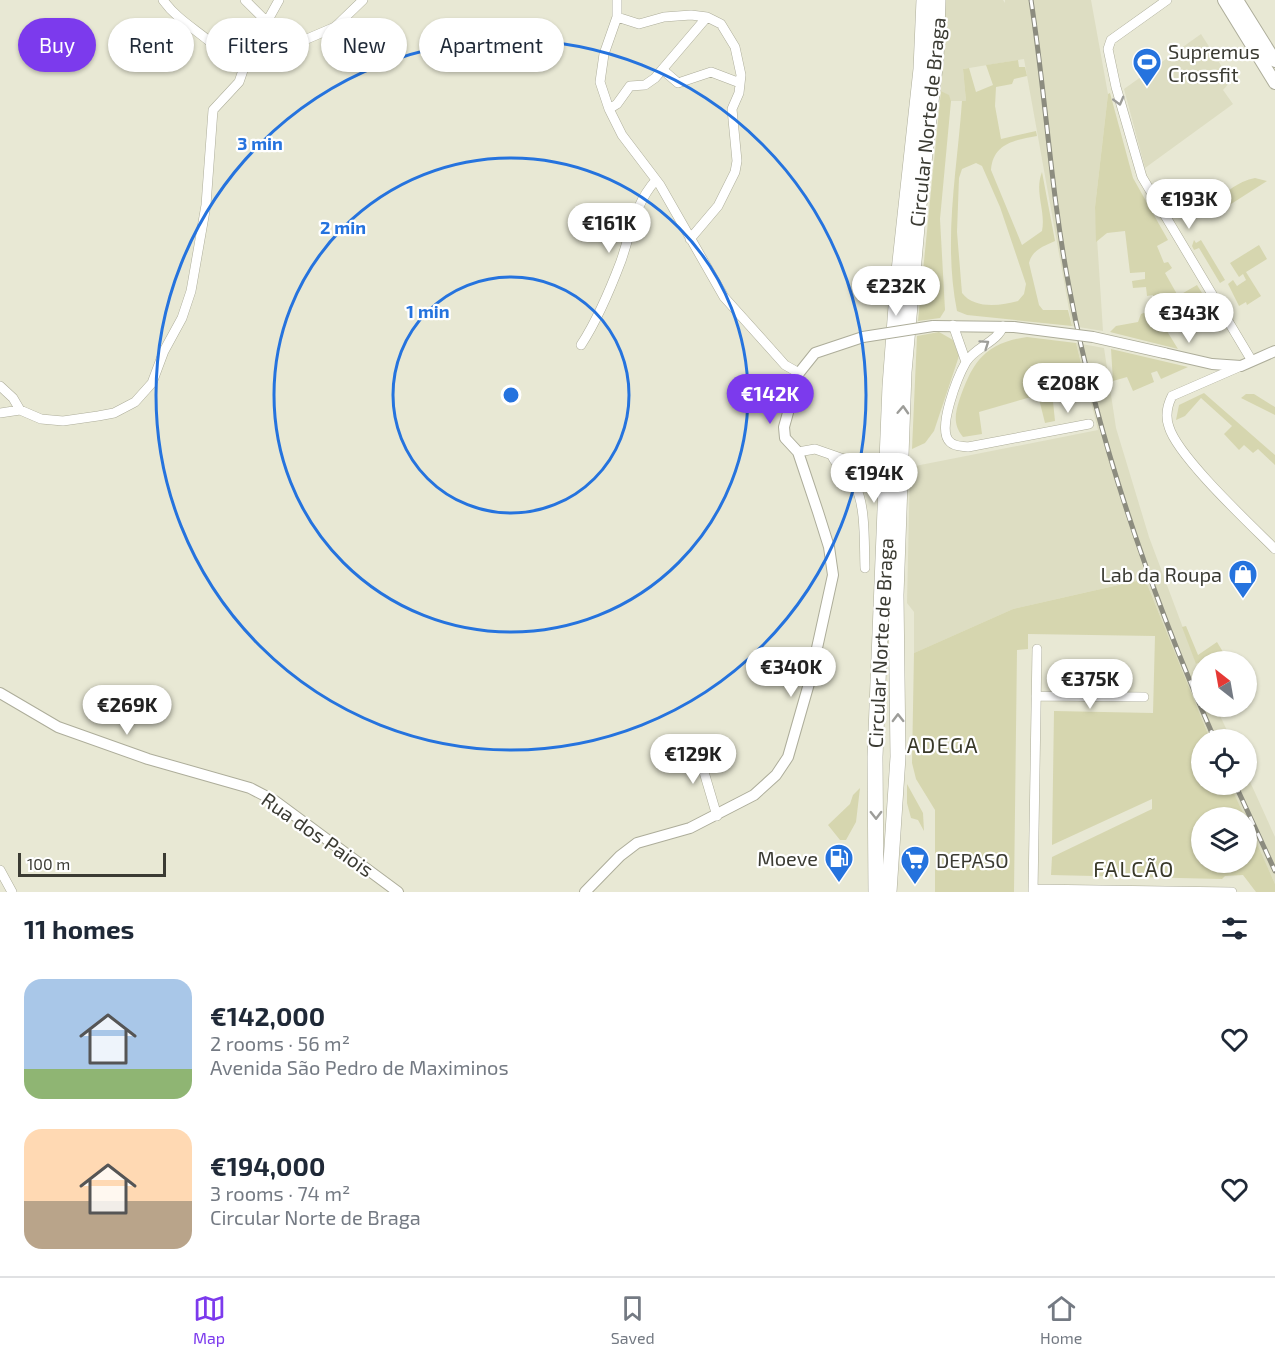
<!DOCTYPE html>
<meta charset="utf-8">
<style>
:root{--surface:#fff;--page:#f6f6f7;--text:#1f2937;--muted:#747a83;--line:#e0e1e3;--accent:#7c3aed}
body{margin:0;font-family:"Exo 2",sans-serif;background:var(--page);color:var(--text);height:100vh;display:flex;flex-direction:column;font-size:22px;white-space:nowrap}
*{box-sizing:border-box;margin:0}
p{font-size:20px;color:var(--muted)}
.icon{flex:none;width:33px;height:33px;fill:none;stroke:currentColor;stroke-width:2;stroke-linecap:round;stroke-linejoin:round}
.map{position:relative;height:892px;overflow:hidden}
.panel{display:flex;flex-direction:column;background:var(--surface);flex:1}
.panel>*{flex:none}
.guide{position:absolute;left:18px;top:18px;width:600px;height:54px;display:flex;gap:12px}
.needle{width:39px;rotate:329deg}
.tools{position:absolute;left:1191px;top:651px;display:grid;gap:12px}
.tools a{display:grid;place-items:center;width:66px;height:66px;border-radius:50%;background:var(--surface);box-shadow:0 2px 4px #0004;font-size:30px}
.scale{position:absolute;left:18px;bottom:15px;width:148px;box-sizing:border-box;padding-left:6px;border:3px solid #3b3b33;border-top:0;font-size:16px;line-height:21px;white-space:nowrap;color:#3b3b33;-webkit-text-stroke:4px #fff;paint-order:stroke}
.price{position:absolute;translate:-50% -51px;padding:0 14px;border-radius:21px;background:#fff;color:#222;font-size:20px;line-height:39px;filter:drop-shadow(0 2px 3px #0008)}
.price::after{content:'';position:absolute;left:50%;top:36px;width:18px;height:14px;margin-left:-9px;background:inherit;clip-path:polygon(0 0,100% 0,50% 100%)}
.price.on{background:var(--accent);color:#fff}
ul{padding:0;list-style:none}
li{display:flex;align-items:center;gap:18px;height:150px;padding:0 24px}
li span{display:grid;place-items:center;flex:none;width:168px;height:120px;border-radius:18px;color:#555}
li>.icon{margin-inline-start:auto}
span .icon{width:72px;height:72px;fill:#fffc;stroke-width:1}
li b{font-size:26px}
h2{display:flex;justify-content:space-between;align-items:center;height:72px;padding:0 24px;font-size:26px}
.tag{padding:0 21px;border-radius:27px;background:var(--surface);box-shadow:0 2px 4px #0004;font-size:21px;line-height:54px}
.tag.on{background:var(--accent);color:#fff}
.menu{display:flex;justify-content:space-around;align-items:center;height:84px;border-top:2px solid var(--line);background:var(--surface);font-size:16px;color:var(--muted)}
.menu a{display:grid;justify-items:center;gap:3px}
.menu .on{color:var(--accent)}
.map>svg:first-child{display:block}
</style>
<div class="map">
<svg width="1275" height="892" viewBox="0 0 1275 892">
<rect width="100%" height="100%" fill="#e8e8d4"/>
<path fill="#ddddc2" d="M 945,0 L 1003,0 L 1005,3 L 1005,0 L 1091,0 L 1108,94 L 1095,207 L 1103,331 L 1072,326 L 1024,59 L 963,69 L 966,101 L 951,101 L 948,95 L 941,91 Z
M 1201,34 L 1231,81 L 1223,90 L 1233,104 L 1145,168 L 1124,89 Z
M 1076,343 L 1104,348 L 1116,428 L 1149,537 L 1201,676 L 1202,706 L 1216,707 L 1231,739 L 1210,739 L 1145,579 L 1013,609 L 914,653 L 914,612 L 907,603 L 910,467 L 1098,430 Z
M 1247,775 L 1275,837 L 1275,884 L 1230,785 L 1246,784 Z"/>
<path fill="#d6d6af" fill-rule="evenodd" d="M 1018,60 L 1019,67 L 1025,67 L 1027,76 L 1014,79 L 1012,84 L 996,87 L 995,106 L 1001,139 L 1036,131 L 1037,136 C 1015,140 993,143 991,170 L 1022,245 L 1042,231 C 1046,211 1034,192 1042,172 L 1055,241 C 1044,246 1032,250 1029,263 L 1039,305 L 1043,310 L 1068,310 L 1072,326 L 967,315 L 957,311 C 943,240 957,172 962,101 L 966,101 L 963,69 L 969,68 L 976,92 L 993,85 L 986,65 ZM 976,163 L 982,166 L 1000,207 L 1026,284 L 1024,294 L 1018,301 C 1000,306 974,309 962,293 L 957,232 L 959,178 L 962,169 Z
M 941,91 L 949,95 L 951,101 L 940,219 L 945,310 L 940,318 L 918,321 Z
M 1110,93 L 1133,178 L 1168,240 L 1157,246 L 1164,263 L 1168,262 L 1172,268 L 1165,273 L 1178,296 L 1197,285 L 1207,301 L 1204,303 L 1198,294 L 1191,299 L 1195,308 L 1190,312 L 1178,296 L 1154,310 L 1178,349 L 1110,332 L 1116,326 L 1138,322 L 1141,314 L 1154,309 L 1153,295 L 1147,296 L 1146,287 L 1133,288 L 1132,281 L 1145,279 L 1145,272 L 1130,273 L 1125,231 L 1107,233 L 1096,242 L 1095,207 L 1108,94 Z
M 1255,178 L 1267,181 L 1217,213 C 1216,195 1239,181 1255,178 Z
M 1196,182 L 1202,192 L 1200,206 L 1194,205 L 1184,191 Z
M 1194,240 L 1196,243 L 1201,240 L 1225,280 L 1220,283 L 1199,248 L 1194,250 L 1192,246 Z
M 1259,245 L 1267,259 L 1246,272 L 1261,296 L 1247,305 L 1246,302 L 1239,306 L 1228,284 L 1233,280 L 1237,286 L 1246,280 L 1243,274 L 1239,277 L 1230,263 Z
M 939,332 L 953,340 L 959,356 L 934,431 L 925,443 L 912,449 L 917,336 Z
M 1027,337 L 1076,343 L 1086,383 L 1052,392 L 1055,421 L 1045,423 L 1038,395 L 979,412 L 982,434 L 963,437 C 953,425 955,414 959,401 C 972,363 984,343 1027,337 Z
M 1111,349 L 1188,367 L 1161,379 L 1157,371 L 1151,373 L 1154,382 L 1133,391 L 1127,377 L 1113,381 Z
M 1204,393 L 1275,455 L 1275,465 L 1258,449 L 1253,453 L 1244,445 L 1239,450 L 1224,434 L 1232,426 L 1201,398 L 1185,416 L 1176,420 L 1179,405 Z
M 1246,394 L 1254,394 L 1275,407 L 1275,415 L 1241,398 Z
M 1145,579 L 1210,739 L 1202,740 L 1202,784 L 1230,785 L 1245,817 L 1202,818 L 1202,862 L 1246,862 L 1247,821 L 1275,884 L 1275,892 L 1256,892 L 1243,875 L 1225,876 L 1222,879 L 1051,875 L 1052,857 L 1152,809 L 1152,799 L 1052,845 L 1054,711 L 1153,713 L 1155,636 L 1028,634 L 1028,649 L 1017,650 L 1014,892 L 935,892 L 935,810 L 916,779 L 912,763 L 914,653 L 1013,609 Z
M 1186,626 L 1198,655 L 1217,642 L 1223,652 L 1196,664 L 1182,627 Z
M 907,784 L 923,813 L 924,831 L 918,820 L 911,818 L 907,803 Z
M 860,788 L 856,822 L 846,840 L 840,840 L 828,825 L 850,804 L 853,795 Z"/>
<g fill="none" stroke-linecap="round" stroke-linejoin="round">
<g stroke="#adad9a" stroke-width="10">
<path id="minor" d="M 163,0 C 176,18 192,27 209,41 C 221,51 228,60 242,68
M 245,0 L 267,22
M 617,0 L 617,17 L 604,54 L 600,82 L 609,109 L 622,135 L 660,185 L 724,297 L 785,365 L 799,373
M 1167,0 L 1111,40 L 1108,49 L 1116,87 L 1142,177 L 1252,361
M 617,17 L 639,24 L 664,17 L 691,15 L 707,17 L 721,24 L 735,47 L 741,75 L 739,93 L 732,109 L 737,161 L 735,172 L 718,206 L 690,239
M 248,56 L 260,59 L 335,27 L 363,0
M 663,70 L 678,83 L 711,72 L 740,83
M 609,109 L 617,104 L 630,86 L 645,85 L 655,78 L 707,17
M 953,325 L 966,362
M 1003,326 C 998,342 975,347 966,362 C 958,376 936,430 950,442 C 955,447 962,446 968,447 L 1089,424
M 581,345 C 598,319 610,290 621,261 C 631,232 635,203 656,180
M 1241,366 L 1172,396 C 1167,406 1165,416 1169,427 C 1178,457 1250,524 1275,549
M 0,386 L 13,398 L 20,410
M 0,413 L 20,410 L 41,419 L 63,421 L 98,416 L 114,413 L 135,402 L 152,383 L 164,351 L 182,318 L 191,291 L 206,205 L 213,110 L 239,82 L 248,56 L 279,0
M 798,452 L 815,449 L 858,464
M 832,456 C 838,468 848,475 855,486 C 866,504 864,546 865,568
M 1036,696 L 1144,697
M 696,745 L 717,816
M 0,870 L 12,892
M 1033,889 L 1232,892
M 1033,892 L 1037,649"/>
</g>
<g stroke="#adad9a" stroke-width="12">
<path id="tertiary" d="M 933,326 L 1014,327
M 1164,353 L 1212,364 L 1241,366 L 1275,351
M 0,693 L 58,727 L 148,759 L 250,788 L 275,801 L 398,892
M 585,892 L 620,856 L 637,843 L 690,828 L 754,795 L 776,775 L 788,757 L 810,680 L 833,575 L 829,547 L 818,512 L 798,452 L 785,438 L 784,427 L 799,373 L 815,353 L 863,337"/>
</g>
<g stroke="#adad9a" stroke-width="14">
<path id="secondary" d="M 1224,0 L 1275,83
M 1237,0 L 1275,61"/>
</g>
<g stroke="#adad9a" stroke-width="16">
<path id="trunk" d="M 876,892 L 875,757 L 890,386 L 898,280 L 921,69 L 924,0
M 889,892 L 898,757 L 896,595 L 904,372 L 919,205 L 936,59 L 938,0"/>
</g>
<use href="#minor" stroke="#fff" stroke-width="9"/>
<use href="#tertiary" stroke="#fff" stroke-width="10"/>
<use href="#secondary" stroke="#fff" stroke-width="12"/>
<use href="#trunk" stroke="#fff" stroke-width="15"/>
<g stroke="#8c8c7f" stroke-width="5">
<path id="rail" d="M 1031,0 C 1046,97 1051,195 1070,292 C 1099,446 1152,596 1215,740
M 1235,784 L 1275,871"/>
</g>
<use href="#rail" stroke="#fff" stroke-width="3" stroke-dasharray="9" stroke-linecap="butt"/>
<g stroke="#adad9a" stroke-width="12" stroke-linecap="butt">
<path id="tertiary-bridge" d="M 1014,327 L 1093,337 L 1164,353
M 863,337 L 933,326"/>
</g>
<use href="#tertiary-bridge" stroke="#fff" stroke-width="10"/>
</g>
<defs><path id="oneway-chevron" d="M-2-3.5L2.5 0L-2 3.5" fill="none" stroke-width="1.6" stroke-linecap="round" stroke-linejoin="round" transform="scale(1.5)"/></defs>
<g stroke="#9d9d99">
<use href="#oneway-chevron" transform="translate(1119 101) rotate(75)"/>
<use href="#oneway-chevron" transform="translate(985 344) rotate(-35)"/>
<use href="#oneway-chevron" transform="translate(903 410) rotate(-87)"/>
<use href="#oneway-chevron" transform="translate(898 718) rotate(-91)"/>
<use href="#oneway-chevron" transform="translate(876 815) rotate(89)"/>
</g>
<g fill="none" stroke="#2573de" stroke-width="3">
<circle cx="511" cy="395" r="118"/>
<circle cx="511" cy="395" r="237"/>
<circle cx="511" cy="395" r="355"/>
</g>
<defs>
<g id="stadium-pin" transform="scale(1.5)"><path d="M0 17L-7.5 6A9.5 9.5 0 1 1 7.5 6Z" fill="#2573de" stroke="#fff"/><path d="M0-5a6.5 5 0 1 0 0 10a6.5 5 0 1 0 0-10ZM-3.5-1.8h7v3.6h-7Z" fill="#fff"/></g>
<g id="shop-pin" transform="scale(1.5)"><path d="M0 17L-7.5 6A9.5 9.5 0 1 1 7.5 6Z" fill="#2573de" stroke="#fff"/><path d="M-5-2.5h2.3a2.7 3.5 0 0 1 5.4 0H5L5.5 6h-11ZM-1.5-2.5h3a1.5 2.3 0 0 0-3 0Z" fill="#fff"/></g>
<g id="fuel-pin" transform="scale(1.5)"><path d="M0 17L-7.5 6A9.5 9.5 0 1 1 7.5 6Z" fill="#2573de" stroke="#fff"/><path d="M-5.5-6h7V0h2V4h1.3V-2.5L3-4.5l.8-.8L6-3V5H2.5V1h-1V6h-7ZM-4.2-4.7v3.2H.2V-4.7Z" fill="#fff"/></g>
<g id="supermarket-pin" transform="scale(1.5)"><path d="M0 17L-7.5 6A9.5 9.5 0 1 1 7.5 6Z" fill="#2573de" stroke="#fff"/><path d="M-6-5.5h2.5l.6 2H6L4.5 2H-2.5L-4.4-4H-6ZM-1.5 3.2a1.3 1.3 0 1 0 .1 0ZM3 3.2a1.3 1.3 0 1 0 .1 0Z" fill="#fff"/></g>
</defs>
<g fill-rule="evenodd">
<use href="#stadium-pin" x="1147" y="62"/>
<use href="#shop-pin" x="1243" y="574"/>
<use href="#fuel-pin" x="839" y="858"/>
<use href="#supermarket-pin" x="915" y="860"/>
</g>
<g text-anchor="middle" dominant-baseline="central" stroke-width="4.5" stroke-linejoin="round" paint-order="stroke">
<g font-size="20" fill="#3b3b33" stroke="#fff" text-anchor="start">
<text x="1168" y="51">Supremus<tspan x="1168" dy="23">Crossfit</tspan></text>
<text x="1222" y="574" text-anchor="end">Lab da Roupa</text>
<text x="818" y="858" text-anchor="end">Moeve</text>
<text x="936" y="860">DEPASO</text>
</g>
<g font-size="20" fill="#3b3b33" stroke="#fff">
<text transform="translate(927 122) rotate(-84)">Circular Norte de Braga</text>
<text transform="translate(880 643) rotate(-87)">Circular Norte de Braga</text>
<text transform="translate(318 834) rotate(35)">Rua dos Paiois</text>
</g>
<g font-size="21" letter-spacing="1.5" fill="#393929" stroke="#fff">
<text x="943" y="744">ADEGA</text>
<text x="1134" y="868">FALCÃO</text>
</g>
</g>
<circle cx="511" cy="395" r="9" fill="#2573de" stroke="#fff" stroke-width="3"/>
<g font-size="18" text-anchor="middle" font-weight="bold" fill="#2573de" stroke="#fff" stroke-width="4.5" stroke-linejoin="round" paint-order="stroke">
<text x="260" y="150">3 min</text>
<text x="343" y="234">2 min</text>
<text x="428" y="318">1 min</text>
</g>
</svg>
<div class="tools">
<a><svg class="needle" viewBox="-14 -14 28 28"><path d="M0-13l5 13h-10z" fill="#e53935"/><path d="M0 13l5-13h-10z" fill="#747a83"/></svg></a>
<a><svg class="icon" aria-label="locate" viewBox="0 0 24 24"><circle cx="12" cy="12" r="6"/><path d="M12 2v4M12 18v4M2 12h4M18 12h4"/></svg></a>
<a><svg class="icon" aria-label="layers" viewBox="0 0 24 24"><path d="M12 4l9 5-9 5-9-5zM3 14l9 5 9-5"/></svg></a>
</div>
<div class="scale">100 m</div>
<b class="price" style="left:1189px;top:230px">€193K</b>
<b class="price" style="left:609px;top:254px">€161K</b>
<b class="price" style="left:896px;top:317px">€232K</b>
<b class="price" style="left:1189px;top:344px">€343K</b>
<b class="price" style="left:1068px;top:414px">€208K</b>
<b class="price on" style="left:770px;top:425px">€142K</b>
<b class="price" style="left:874px;top:504px">€194K</b>
<b class="price" style="left:791px;top:698px">€340K</b>
<b class="price" style="left:1090px;top:710px">€375K</b>
<b class="price" style="left:127px;top:736px">€269K</b>
<b class="price" style="left:693px;top:785px">€129K</b>
<div class="guide">
<a class="tag on">Buy</a>
<a class="tag">Rent</a>
<a class="tag">Filters</a>
<a class="tag">New</a>
<a class="tag">Apartment</a>
</div>
</div>
<section class="panel">
<h2>11 homes<svg class="icon" aria-label="filters" viewBox="0 0 24 24"><path d="M4 7h16M4 17h16"/><circle cx="9" cy="7" r="2"/><circle cx="15" cy="17" r="2"/></svg></h2>
<ul>
<li><span style="background:linear-gradient(#a9c7e8 75%,#8fb573 0)"><svg class="icon" aria-label="home" viewBox="0 0 24 24"><path d="M3 11l9-7 9 7M6 9v11h12V9"/></svg></span><div><b>€142,000</b><p>2 rooms · 56 m²</p><p>Avenida São Pedro de Maximinos</p></div><svg class="icon" aria-label="heart" viewBox="0 0 24 24"><path d="M12 20l-8-8c-3-5 5-10 8-4 3-6 11-1 8 4z"/></svg></li>
<li><span style="background:linear-gradient(#ffd9b3 60%,#b9a48a 0)"><svg class="icon" aria-label="home" viewBox="0 0 24 24"><path d="M3 11l9-7 9 7M6 9v11h12V9"/></svg></span><div><b>€194,000</b><p>3 rooms · 74 m²</p><p>Circular Norte de Braga</p></div><svg class="icon" aria-label="heart" viewBox="0 0 24 24"><path d="M12 20l-8-8c-3-5 5-10 8-4 3-6 11-1 8 4z"/></svg></li>
</ul>
</section>
<nav class="menu">
<a class="on"><svg class="icon" aria-label="map" viewBox="0 0 24 24"><path d="M3 6l6-2 6 2 6-2v14l-6 2-6-2-6 2zM9 4v14M15 6v14"/></svg>Map</a>
<a><svg class="icon" aria-label="saved" viewBox="0 0 24 24"><path d="M7 4h10v16l-5-4-5 4z"/></svg>Saved</a>
<a><svg class="icon" aria-label="home" viewBox="0 0 24 24"><path d="M3 11l9-7 9 7M6 9v11h12V9"/></svg>Home</a>
</nav>
